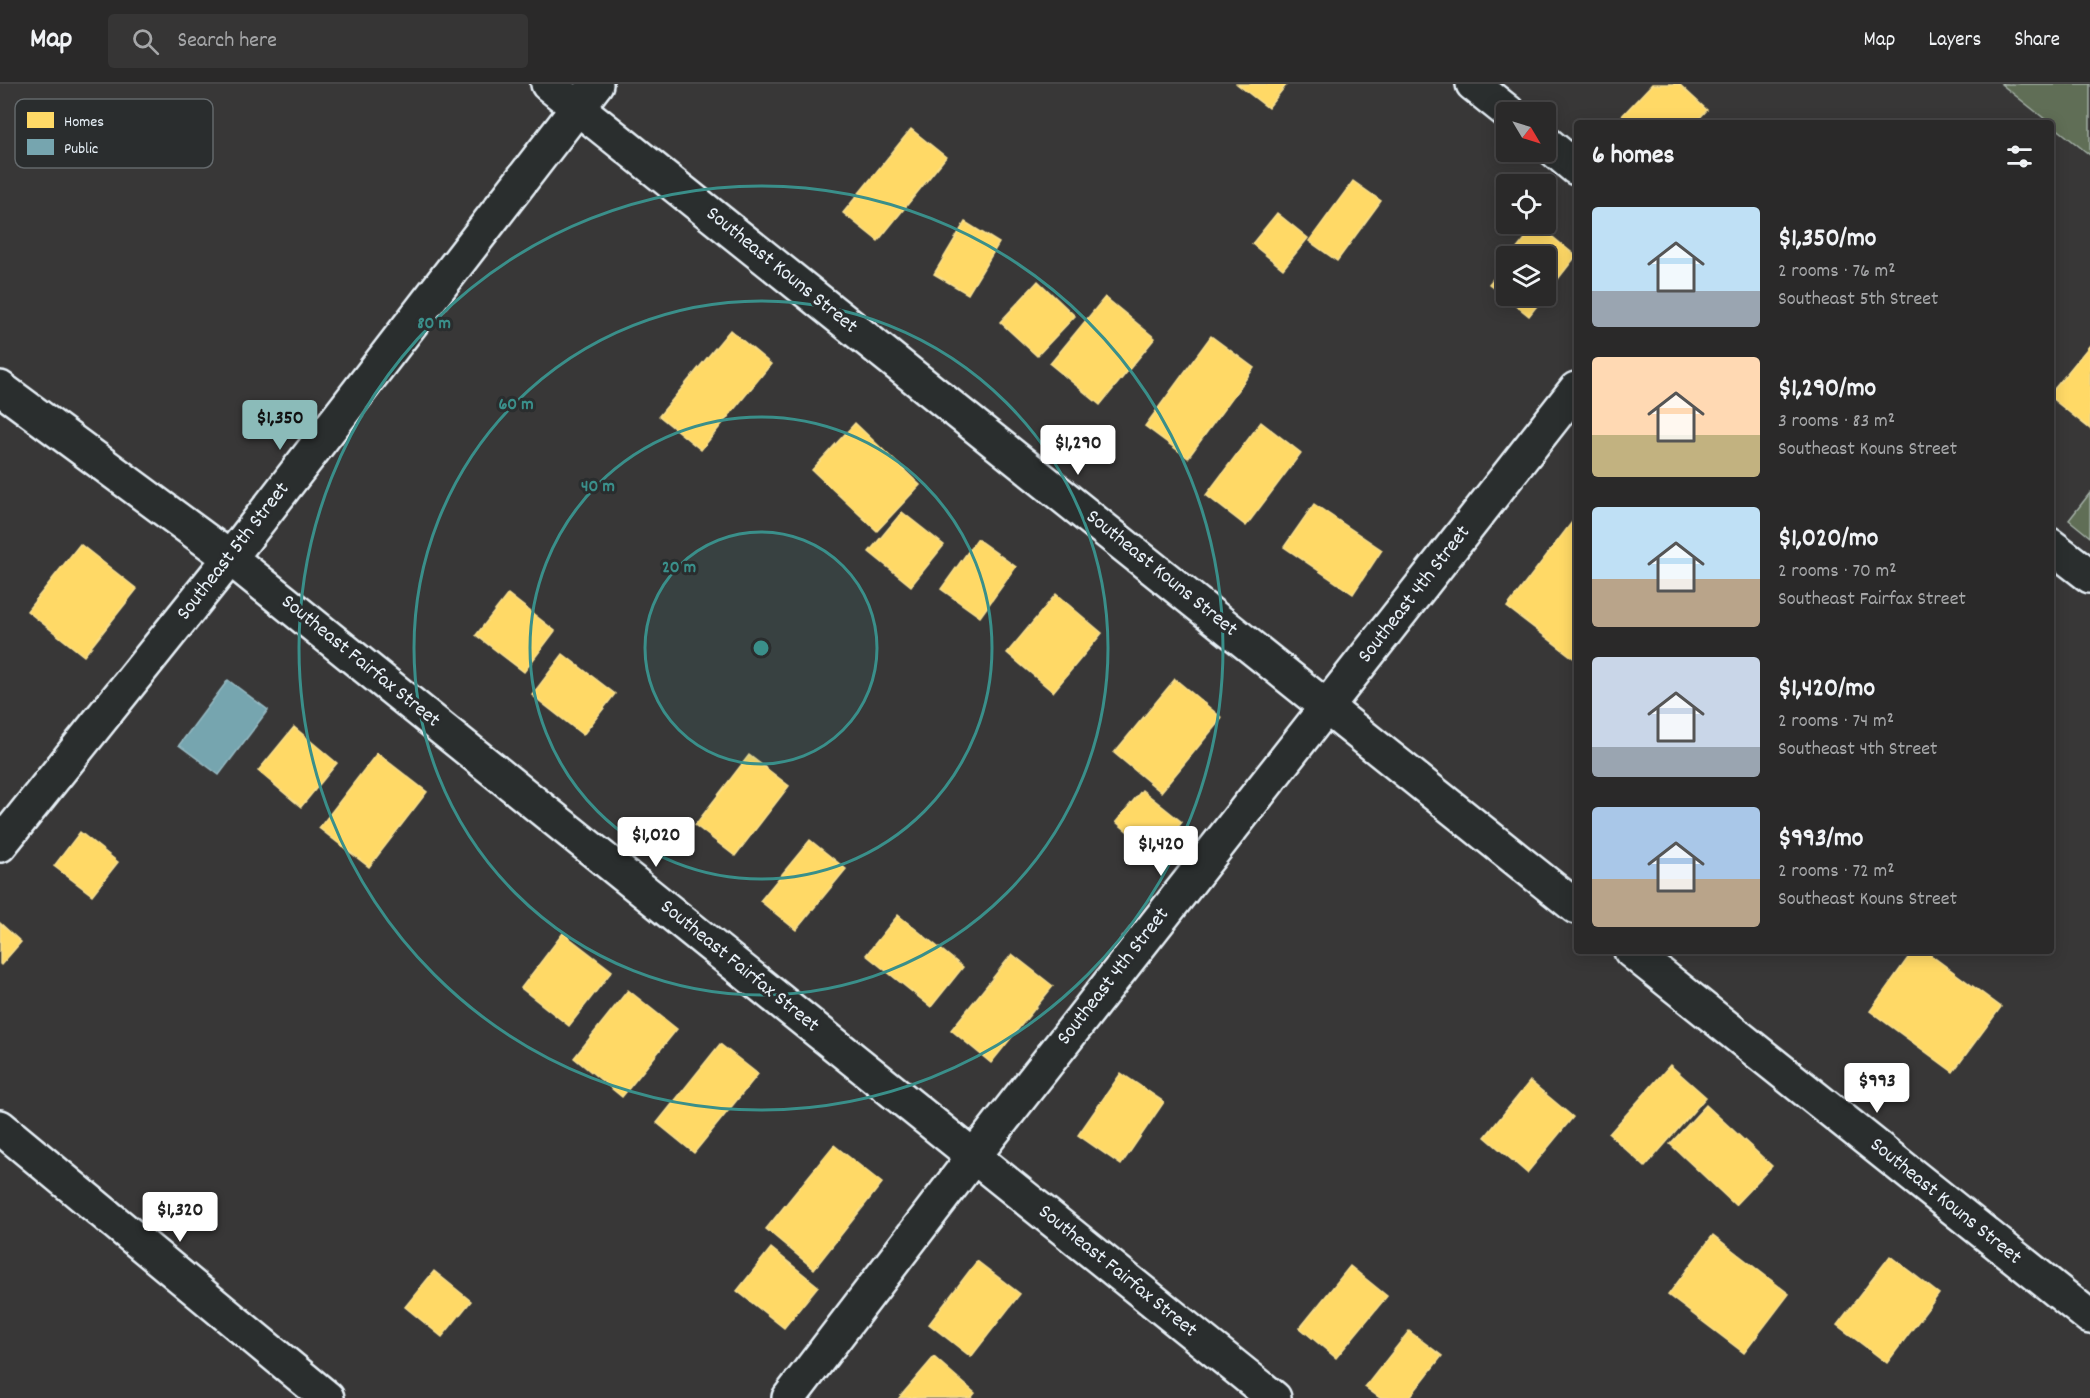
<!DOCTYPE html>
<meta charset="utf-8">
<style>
:root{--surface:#2a2929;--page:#363535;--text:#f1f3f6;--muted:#a5a6a8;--line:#464546;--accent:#8bbbb9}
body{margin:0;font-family:Dekko,sans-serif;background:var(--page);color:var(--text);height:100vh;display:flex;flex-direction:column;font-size:22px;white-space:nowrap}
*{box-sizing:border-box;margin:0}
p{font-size:20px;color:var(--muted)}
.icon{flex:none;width:33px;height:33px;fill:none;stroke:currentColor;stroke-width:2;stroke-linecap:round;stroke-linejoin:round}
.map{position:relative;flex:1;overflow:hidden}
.drawer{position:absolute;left:1574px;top:36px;width:480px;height:834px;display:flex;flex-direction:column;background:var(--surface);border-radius:6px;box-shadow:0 3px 15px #0003,0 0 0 2px var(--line)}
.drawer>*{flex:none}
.needle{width:39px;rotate:128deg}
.fabs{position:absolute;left:1496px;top:18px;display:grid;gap:12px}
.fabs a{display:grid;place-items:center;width:60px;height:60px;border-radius:6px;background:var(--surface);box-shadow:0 3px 15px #0003,0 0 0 2px var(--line);font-size:30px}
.price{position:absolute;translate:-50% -51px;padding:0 14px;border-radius:6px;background:#fff;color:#222;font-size:20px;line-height:39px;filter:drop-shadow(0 2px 3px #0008)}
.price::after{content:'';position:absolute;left:50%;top:36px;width:18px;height:14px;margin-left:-9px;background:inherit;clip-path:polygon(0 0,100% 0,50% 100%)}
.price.current{background:var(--accent);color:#111}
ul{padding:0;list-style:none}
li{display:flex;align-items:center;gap:18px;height:150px;padding:0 18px}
li span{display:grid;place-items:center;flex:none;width:168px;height:120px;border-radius:6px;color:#555}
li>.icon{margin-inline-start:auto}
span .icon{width:72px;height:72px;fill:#fffc;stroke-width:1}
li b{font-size:26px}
h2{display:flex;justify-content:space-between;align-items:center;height:72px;padding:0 18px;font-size:26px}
header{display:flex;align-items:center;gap:36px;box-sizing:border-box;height:84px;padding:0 30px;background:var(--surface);border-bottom:2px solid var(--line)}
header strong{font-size:28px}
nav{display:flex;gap:33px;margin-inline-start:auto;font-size:21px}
.search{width:420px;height:54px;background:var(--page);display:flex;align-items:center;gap:15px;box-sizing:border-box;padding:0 21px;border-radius:6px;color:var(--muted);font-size:22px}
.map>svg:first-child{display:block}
</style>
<header>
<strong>Map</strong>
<div class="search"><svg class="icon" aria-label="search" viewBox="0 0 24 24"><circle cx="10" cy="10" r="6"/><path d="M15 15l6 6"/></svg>Search here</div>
<nav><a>Map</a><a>Layers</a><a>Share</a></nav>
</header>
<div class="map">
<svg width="2090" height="1314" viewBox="0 0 2090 1314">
<rect width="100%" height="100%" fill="#383737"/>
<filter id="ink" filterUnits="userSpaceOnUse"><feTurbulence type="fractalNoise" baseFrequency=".0167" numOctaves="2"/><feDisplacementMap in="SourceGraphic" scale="12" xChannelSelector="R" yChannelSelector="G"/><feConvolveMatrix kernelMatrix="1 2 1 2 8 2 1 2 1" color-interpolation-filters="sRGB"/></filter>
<g filter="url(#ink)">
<path fill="#616e56" stroke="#a4b0a7" stroke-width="1.5" d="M 2001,0 L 2090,0 L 2090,71 Z
M 2090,409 L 2090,453 L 2069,436 Z"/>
<path fill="#ffd966" stroke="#f8e092" stroke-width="1.5" d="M 1237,0 L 1287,0 L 1268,24 Z
M 1652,0 L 1679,0 L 1707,26 L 1695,39 L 1626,39 L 1620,34 Z
M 911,45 L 946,73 L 878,157 L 843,129 Z
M 1353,97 L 1381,117 L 1337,177 L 1309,157 Z
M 1277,129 L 1308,154 L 1283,185 L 1252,160 Z
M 965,138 L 999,159 L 968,210 L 934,190 Z
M 1537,140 L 1576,172 L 1529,232 L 1489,200 L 1506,179 L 1506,212 L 1545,212 L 1545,172 L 1511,172 Z
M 1038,197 L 1075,232 L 1037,272 L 1000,238 Z
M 1105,213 L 1155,254 L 1100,321 L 1050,280 Z
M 730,246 L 771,280 L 701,366 L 659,332 Z
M 1211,252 L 1254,284 L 1188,374 L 1145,342 Z
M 2090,261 L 2090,345 L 2050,313 L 2050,310 Z
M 1261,338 L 1301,369 L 1246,442 L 1206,411 Z
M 855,339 L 920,401 L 877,447 L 812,386 Z
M 1314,420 L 1382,466 L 1353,510 L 1284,463 Z
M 902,428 L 944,461 L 911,502 L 869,468 Z
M 1572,438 L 1576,441 L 1576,576 L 1507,523 Z
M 977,455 L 1016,483 L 980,533 L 941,505 Z
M 80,460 L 137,505 L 84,572 L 27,527 Z
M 508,510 L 555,547 L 524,588 L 476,551 Z
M 1056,510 L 1102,549 L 1053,608 L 1007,569 Z
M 563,570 L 615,610 L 583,651 L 532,611 Z
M 1175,595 L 1222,634 L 1161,708 L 1114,669 Z
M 294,643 L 337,679 L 301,723 L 258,687 Z
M 377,669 L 427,708 L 369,783 L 319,744 Z
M 749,671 L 789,702 L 735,772 L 695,741 Z
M 1142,706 L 1182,738 L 1156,771 L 1116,738 Z
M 80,748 L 118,778 L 92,811 L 54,782 Z
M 810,756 L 846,785 L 796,846 L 760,817 Z
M 898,831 L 963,883 L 931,923 L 866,871 Z
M 0,839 L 21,858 L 1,881 L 0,880 Z
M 563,849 L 612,887 L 569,942 L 521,904 Z
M 1913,867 L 1925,867 L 2001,923 L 1953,988 L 1870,927 Z
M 1012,870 L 1053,902 L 991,979 L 951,946 Z
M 628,906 L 677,945 L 622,1013 L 574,974 Z
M 720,960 L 758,990 L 694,1069 L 657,1039 Z
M 1670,981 L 1706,1013 L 1645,1083 L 1609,1050 Z
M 1121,989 L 1164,1018 L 1121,1081 L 1078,1051 Z
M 1530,997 L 1573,1033 L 1527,1089 L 1485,1053 Z
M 1706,1021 L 1772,1082 L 1735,1121 L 1670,1060 Z
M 834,1061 L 882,1099 L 814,1185 L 766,1145 Z
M 1713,1151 L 1789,1210 L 1744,1269 L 1668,1211 Z
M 771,1164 L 818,1202 L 784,1244 L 737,1207 Z
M 1890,1172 L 1939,1210 L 1887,1279 L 1837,1241 Z
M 977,1177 L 1020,1210 L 971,1273 L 929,1240 Z
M 1350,1182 L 1387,1212 L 1336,1274 L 1300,1244 Z
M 434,1187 L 471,1217 L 442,1253 L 405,1223 Z
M 1409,1247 L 1442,1272 L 1409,1314 L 1380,1314 L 1365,1303 Z
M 934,1273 L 975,1309 L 971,1314 L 899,1314 Z"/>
<path fill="#76a5af" stroke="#98bcc5" stroke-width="1.5" d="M 228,596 L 268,626 L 219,691 L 179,661 Z"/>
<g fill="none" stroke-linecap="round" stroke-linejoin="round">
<g stroke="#e8f1f8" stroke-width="38">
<path id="minor" d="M 548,0 L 1576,823
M 1473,0 L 1508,28
M 1545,58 L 1576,84
M 0,304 L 230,474 L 1274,1314
M 2050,461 L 2090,492
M 0,761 L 230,474 L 596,0
M 1631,867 L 2090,1233
M 0,1043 L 327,1314
M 789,1314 L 974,1072 L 1576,305"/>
</g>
<use href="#minor" stroke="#2a2d2e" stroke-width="33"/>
</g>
</g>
<circle cx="761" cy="564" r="116" fill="#3a8f8a" fill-opacity=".12"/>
<g fill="none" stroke="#3a8f8a" stroke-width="3">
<circle cx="761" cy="564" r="116"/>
<circle cx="761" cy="564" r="231"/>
<circle cx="761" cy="564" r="347"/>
<circle cx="761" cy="564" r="462"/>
</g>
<g text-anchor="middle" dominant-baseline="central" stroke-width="6" stroke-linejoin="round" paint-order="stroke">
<g font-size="21" fill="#e8f1f8" stroke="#2a2d2e">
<text transform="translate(781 187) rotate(39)">Southeast Kouns Street</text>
<text transform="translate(234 468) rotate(-52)">Southeast 5th Street</text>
<text transform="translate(1161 490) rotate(39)">Southeast Kouns Street</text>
<text transform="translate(1415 511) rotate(-52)">Southeast 4th Street</text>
<text transform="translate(360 578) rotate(39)">Southeast Fairfax Street</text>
<text transform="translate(739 883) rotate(39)">Southeast Fairfax Street</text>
<text transform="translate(1114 893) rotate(-52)">Southeast 4th Street</text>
<text transform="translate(1945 1118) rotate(39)">Southeast Kouns Street</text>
<text transform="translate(1117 1188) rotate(39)">Southeast Fairfax Street</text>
</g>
</g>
<rect x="15" y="15" width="198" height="69" rx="9" fill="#2a2d2e" stroke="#63686b" stroke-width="1.5"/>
<rect x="27" y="28" width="27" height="16" fill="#ffd966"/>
<rect x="27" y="55" width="27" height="16" fill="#76a5af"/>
<g font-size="16" fill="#e8f1f8">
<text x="64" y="42">Homes</text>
<text x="64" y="69">Public</text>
</g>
<circle cx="761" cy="564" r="9" fill="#3a8f8a" stroke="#2a2d2e" stroke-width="3"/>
<g font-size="18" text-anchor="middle" font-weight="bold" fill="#3a8f8a" stroke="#2a2d2e" stroke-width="6" stroke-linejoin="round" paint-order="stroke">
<text x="434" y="244">80 m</text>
<text x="516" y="325">60 m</text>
<text x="598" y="407">40 m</text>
<text x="679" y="488">20 m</text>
</g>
</svg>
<div class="fabs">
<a><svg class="needle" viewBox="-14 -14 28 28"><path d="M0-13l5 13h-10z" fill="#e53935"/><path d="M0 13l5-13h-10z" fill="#a5a6a8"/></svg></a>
<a><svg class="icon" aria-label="locate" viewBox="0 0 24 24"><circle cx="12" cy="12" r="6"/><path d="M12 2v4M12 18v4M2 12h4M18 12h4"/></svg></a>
<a><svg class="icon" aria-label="layers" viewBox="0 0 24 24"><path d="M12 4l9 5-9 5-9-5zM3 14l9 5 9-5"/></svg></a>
</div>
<b class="price current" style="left:280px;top:367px">$1,350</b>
<b class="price" style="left:1078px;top:392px">$1,290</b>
<b class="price" style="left:656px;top:784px">$1,020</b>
<b class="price" style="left:1161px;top:793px">$1,420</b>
<b class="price" style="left:1877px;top:1030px">$993</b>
<b class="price" style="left:180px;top:1159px">$1,320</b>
<section class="drawer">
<h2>6 homes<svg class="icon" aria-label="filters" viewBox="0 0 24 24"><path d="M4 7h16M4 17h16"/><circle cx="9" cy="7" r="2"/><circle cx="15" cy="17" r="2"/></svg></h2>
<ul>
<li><span style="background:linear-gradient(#bfe0f5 70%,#9aa5b1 0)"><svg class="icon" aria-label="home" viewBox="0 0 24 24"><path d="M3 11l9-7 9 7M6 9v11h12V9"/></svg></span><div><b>$1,350/mo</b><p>2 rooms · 76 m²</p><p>Southeast 5th Street</p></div></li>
<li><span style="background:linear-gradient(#ffd9b3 65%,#c2b280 0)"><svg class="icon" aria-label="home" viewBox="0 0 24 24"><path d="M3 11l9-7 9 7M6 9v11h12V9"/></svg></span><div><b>$1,290/mo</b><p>3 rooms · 83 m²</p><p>Southeast Kouns Street</p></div></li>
<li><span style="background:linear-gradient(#bfe0f5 60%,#b9a48a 0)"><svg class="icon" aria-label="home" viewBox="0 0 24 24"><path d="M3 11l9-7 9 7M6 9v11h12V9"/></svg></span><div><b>$1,020/mo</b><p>2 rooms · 70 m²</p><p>Southeast Fairfax Street</p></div></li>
<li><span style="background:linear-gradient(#c9d6e8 75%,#9aa5b1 0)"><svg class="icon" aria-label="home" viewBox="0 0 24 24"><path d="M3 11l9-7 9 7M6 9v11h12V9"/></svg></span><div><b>$1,420/mo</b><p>2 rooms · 74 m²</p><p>Southeast 4th Street</p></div></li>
<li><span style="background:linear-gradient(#a9c7e8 60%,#b9a48a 0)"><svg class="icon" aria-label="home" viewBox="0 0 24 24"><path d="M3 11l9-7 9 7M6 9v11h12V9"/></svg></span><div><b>$993/mo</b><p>2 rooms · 72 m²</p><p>Southeast Kouns Street</p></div></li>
</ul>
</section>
</div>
